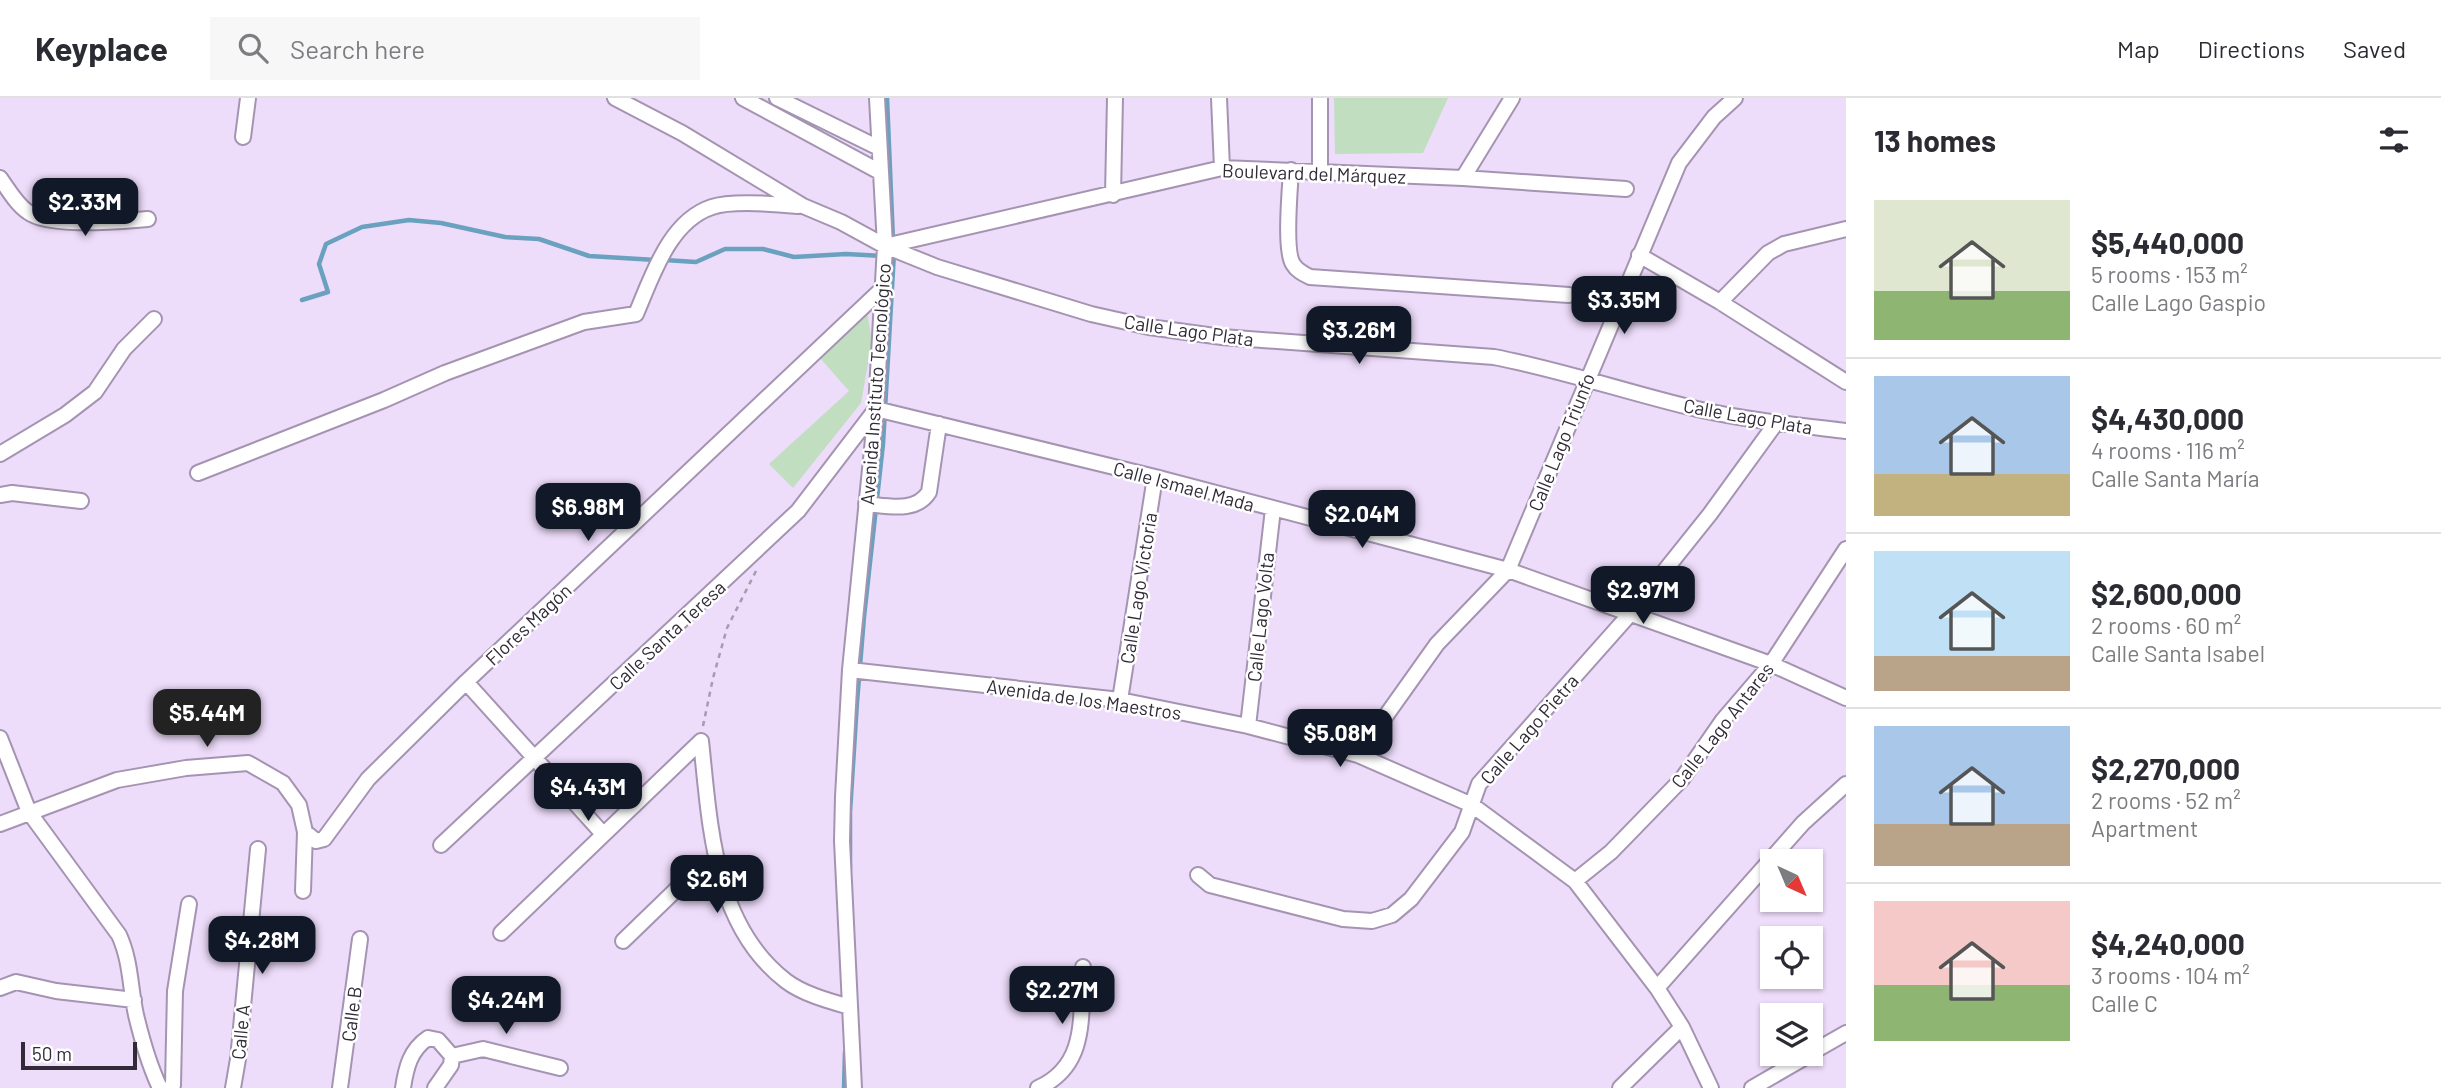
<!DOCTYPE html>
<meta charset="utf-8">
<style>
:root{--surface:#fff;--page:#f7f7f7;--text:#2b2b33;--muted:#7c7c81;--line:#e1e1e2;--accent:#111827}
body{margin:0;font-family:Barlow,sans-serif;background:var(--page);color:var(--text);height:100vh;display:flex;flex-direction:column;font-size:26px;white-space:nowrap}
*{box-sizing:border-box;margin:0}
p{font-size:23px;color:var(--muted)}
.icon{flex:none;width:38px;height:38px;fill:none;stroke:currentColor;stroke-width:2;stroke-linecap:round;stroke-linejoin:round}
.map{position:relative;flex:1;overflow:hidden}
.side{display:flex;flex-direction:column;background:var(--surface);width:595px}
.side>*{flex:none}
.needle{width:46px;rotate:136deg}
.controls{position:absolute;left:1760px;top:751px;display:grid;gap:14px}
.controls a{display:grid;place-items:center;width:63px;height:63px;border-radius:0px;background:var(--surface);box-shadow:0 2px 5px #0004;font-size:35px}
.scale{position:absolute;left:21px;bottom:18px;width:116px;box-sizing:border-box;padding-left:7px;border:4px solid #322b37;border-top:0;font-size:19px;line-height:24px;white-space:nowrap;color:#322b37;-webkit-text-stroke:5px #fff;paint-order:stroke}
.price{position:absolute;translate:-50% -60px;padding:0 16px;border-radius:14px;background:var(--accent);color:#fff;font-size:23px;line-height:46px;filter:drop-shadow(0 2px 4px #0008)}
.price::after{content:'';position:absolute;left:50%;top:42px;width:21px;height:16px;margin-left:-10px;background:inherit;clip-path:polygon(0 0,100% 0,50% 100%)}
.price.on{background:#222;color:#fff}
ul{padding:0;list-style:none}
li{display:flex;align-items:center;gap:21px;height:175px;padding:0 28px}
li+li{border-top:2px solid var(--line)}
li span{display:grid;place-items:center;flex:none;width:196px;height:140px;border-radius:0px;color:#555}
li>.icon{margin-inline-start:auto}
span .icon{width:84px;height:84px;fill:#fffc;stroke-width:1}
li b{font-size:30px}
h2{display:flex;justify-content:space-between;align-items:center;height:84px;padding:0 28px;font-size:30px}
header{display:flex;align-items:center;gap:42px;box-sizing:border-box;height:98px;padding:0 35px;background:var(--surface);border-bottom:2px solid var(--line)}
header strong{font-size:33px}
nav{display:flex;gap:38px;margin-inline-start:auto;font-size:24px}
.search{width:490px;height:63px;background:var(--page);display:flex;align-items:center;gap:18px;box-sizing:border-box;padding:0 24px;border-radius:0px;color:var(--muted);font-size:26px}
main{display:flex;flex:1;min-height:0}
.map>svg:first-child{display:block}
</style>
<header>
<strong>Keyplace</strong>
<div class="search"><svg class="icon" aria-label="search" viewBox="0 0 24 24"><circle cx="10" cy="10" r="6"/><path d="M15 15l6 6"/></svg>Search here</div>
<nav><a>Map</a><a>Directions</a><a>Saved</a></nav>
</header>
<main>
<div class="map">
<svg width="1846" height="990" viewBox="0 0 1846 990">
<rect width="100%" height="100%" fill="#eddcfa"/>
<path fill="#c2dec1" d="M 1334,0 L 1448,0 L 1423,55 L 1335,56 Z
M 867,214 L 872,243 L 861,305 L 793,390 L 769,366 L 849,293 L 820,260 Z"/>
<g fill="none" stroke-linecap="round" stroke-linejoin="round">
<path stroke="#6aa1be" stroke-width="4.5" d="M 887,0 L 893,142
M 664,162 L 696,164 L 725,151 L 763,151 L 794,159 L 846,156 L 883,158
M 302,202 L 328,194 L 319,166 L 326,146 L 362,129 L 409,122 L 441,125 L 505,139 L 539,141 L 589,158 L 656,162
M 850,771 L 850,714 L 857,604 L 864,519 L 883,346 L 894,155
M 844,990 L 845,954"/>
<g stroke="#a594b1" stroke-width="18">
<path id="minor" d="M 615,0 L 682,35 L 803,108 L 841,124 L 885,148 L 937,169 L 1091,216 L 1149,229 L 1222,239 L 1494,259 C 1562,272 1629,295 1697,311 C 1746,322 1796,327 1846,333
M 743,0 L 880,74
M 777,0 L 879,50
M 1219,0 L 1222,70
M 243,39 L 248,0
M 1291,72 C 1290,91 1284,152 1293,166 C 1297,173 1304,176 1310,179 L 1569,197
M 1320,73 L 1320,0
M 0,80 C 8,91 16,106 28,114 C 50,130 119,123 148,121
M 1463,80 L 1512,0
M 1113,97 L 1115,0
M 885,148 L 1222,70 L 1463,80 L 1626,91
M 1639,157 L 1720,204 L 1846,284
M 1720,204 L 1768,155 L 1784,146 L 1846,131
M 0,356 L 65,317 L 95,294 L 124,251 L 154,221
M 198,375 L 384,302 L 445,275 L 584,224 L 636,216 C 652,179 669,123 712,109 C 732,102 777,106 798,108
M 0,397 L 12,395 L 81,403
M 866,406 C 889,408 916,415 929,394 L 939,326
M 850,572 L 1120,602 L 1248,628 L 1358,657 L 1472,707 L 1575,783 L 1657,890 L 1682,929 L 1711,990
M 466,584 L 603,736
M 1120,602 L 1155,379
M 1248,628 L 1273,411
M 0,640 L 29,714 L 119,837 C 131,863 130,890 136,917 C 142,942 149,967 160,990
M 701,643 C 710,726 713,827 786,883 C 803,896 829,903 850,909
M 1358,657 L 1437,546 L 1508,472 L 1679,65 L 1714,19 L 1735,0
M 0,726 L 117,682 L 186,670 L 248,665 L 283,685 L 299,707 L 305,734 L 303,793
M 305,734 L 316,743 L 324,741 L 368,681 L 466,584 L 883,190
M 441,747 L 798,413 L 876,311 L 1155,379 L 1508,472 L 1771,566 L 1846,600
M 1198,777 L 1210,787 L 1343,821 L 1372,823 L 1392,817 L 1411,801 L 1462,734 L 1479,686 L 1630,516 L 1710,416 L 1776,325
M 1575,783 L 1611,754 L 1682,681 L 1723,622 L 1771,566 L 1846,451
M 501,835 L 701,643
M 623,843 L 684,784 L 703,776 L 719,778
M 0,890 L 16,884 L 56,893 L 134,902
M 1657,890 L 1803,725 L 1846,686
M 1811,955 L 1846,935
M 452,958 L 483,951 L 560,970
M 170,990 L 173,987 L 175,893 L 189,806
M 233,990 L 238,961 L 258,751
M 340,990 L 360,841
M 403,990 C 406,970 410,952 428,940 L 438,942 L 452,958 L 451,967 L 435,990
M 854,990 L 842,743 L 843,699 L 850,572 L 876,311 L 885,148 L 877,0
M 1038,990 C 1089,967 1080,917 1083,869
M 1620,990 L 1682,929
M 1752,990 L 1811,956"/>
</g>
<path stroke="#a79ab1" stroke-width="2.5" stroke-dasharray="5 5" stroke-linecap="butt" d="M 703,628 L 713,580 L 727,530 L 756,473"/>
<use href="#minor" stroke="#fff" stroke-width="14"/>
</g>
<g text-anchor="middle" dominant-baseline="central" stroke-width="5" stroke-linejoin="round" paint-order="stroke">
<g font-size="19" fill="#322b37" stroke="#fff">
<text transform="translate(1314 75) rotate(2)">Boulevard del Márquez</text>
<text transform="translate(1189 232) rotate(8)">Calle Lago Plata</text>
<text transform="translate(875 286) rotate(-86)">Avenida Instituto Tecnológico</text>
<text transform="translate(1748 318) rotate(10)">Calle Lago Plata</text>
<text transform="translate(1561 344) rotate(-68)">Calle Lago Triunfo</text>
<text transform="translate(1184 388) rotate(15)">Calle Ismael Mada</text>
<text transform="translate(1138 490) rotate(-81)">Calle Lago Victoria</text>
<text transform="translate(1260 519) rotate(-84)">Calle Lago Volta</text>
<text transform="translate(528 526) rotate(-43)">Flores Magón</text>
<text transform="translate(667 537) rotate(-43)">Calle Santa Teresa</text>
<text transform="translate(1084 601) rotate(8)">Avenida de los Maestros</text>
<text transform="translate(1722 627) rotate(-52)">Calle Lago Antares</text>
<text transform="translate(1529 631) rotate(-49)">Calle Lago Pietra</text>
<text transform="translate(351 916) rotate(-83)">Calle B</text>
<text transform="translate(240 934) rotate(-85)">Calle A</text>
</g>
</g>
</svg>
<div class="controls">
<a><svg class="needle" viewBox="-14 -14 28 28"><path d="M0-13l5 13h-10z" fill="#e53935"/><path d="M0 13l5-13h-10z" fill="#7c7c81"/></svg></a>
<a><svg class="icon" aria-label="locate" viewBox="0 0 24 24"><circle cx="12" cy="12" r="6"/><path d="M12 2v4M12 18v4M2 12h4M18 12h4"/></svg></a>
<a><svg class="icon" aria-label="layers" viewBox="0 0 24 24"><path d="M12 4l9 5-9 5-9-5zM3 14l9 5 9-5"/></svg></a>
</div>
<div class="scale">50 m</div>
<b class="price" style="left:85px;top:140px">$2.33M</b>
<b class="price" style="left:1624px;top:238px">$3.35M</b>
<b class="price" style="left:1359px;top:268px">$3.26M</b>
<b class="price" style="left:588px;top:445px">$6.98M</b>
<b class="price" style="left:1362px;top:452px">$2.04M</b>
<b class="price" style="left:1643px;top:528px">$2.97M</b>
<b class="price on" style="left:207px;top:651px">$5.44M</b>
<b class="price" style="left:1340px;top:671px">$5.08M</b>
<b class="price" style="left:588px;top:725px">$4.43M</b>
<b class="price" style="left:717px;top:817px">$2.6M</b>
<b class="price" style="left:262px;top:878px">$4.28M</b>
<b class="price" style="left:1062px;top:928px">$2.27M</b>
<b class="price" style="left:506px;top:938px">$4.24M</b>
</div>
<section class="side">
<h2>13 homes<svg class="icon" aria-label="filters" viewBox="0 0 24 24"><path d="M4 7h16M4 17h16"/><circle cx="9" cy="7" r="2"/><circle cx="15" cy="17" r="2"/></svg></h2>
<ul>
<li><span style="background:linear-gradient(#dfe7d0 65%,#8fb573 0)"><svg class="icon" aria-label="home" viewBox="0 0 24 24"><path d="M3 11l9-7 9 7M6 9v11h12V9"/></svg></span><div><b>$5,440,000</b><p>5 rooms · 153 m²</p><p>Calle Lago Gaspio</p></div></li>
<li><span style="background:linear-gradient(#a9c7e8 70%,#c2b280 0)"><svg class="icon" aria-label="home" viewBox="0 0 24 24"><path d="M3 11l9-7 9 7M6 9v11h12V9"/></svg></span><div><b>$4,430,000</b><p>4 rooms · 116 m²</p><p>Calle Santa María</p></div></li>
<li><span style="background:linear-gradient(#bfe0f5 75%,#b9a48a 0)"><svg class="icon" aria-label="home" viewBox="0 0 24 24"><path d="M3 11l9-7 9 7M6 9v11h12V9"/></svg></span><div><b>$2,600,000</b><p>2 rooms · 60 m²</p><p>Calle Santa Isabel</p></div></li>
<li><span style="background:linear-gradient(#a9c7e8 70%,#b9a48a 0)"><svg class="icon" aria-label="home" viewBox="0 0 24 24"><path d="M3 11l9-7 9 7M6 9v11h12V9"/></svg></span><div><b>$2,270,000</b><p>2 rooms · 52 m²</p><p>Apartment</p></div></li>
<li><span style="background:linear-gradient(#f6c9c9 60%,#8fb573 0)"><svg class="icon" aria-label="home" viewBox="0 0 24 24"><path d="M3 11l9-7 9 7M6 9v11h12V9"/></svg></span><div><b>$4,240,000</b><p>3 rooms · 104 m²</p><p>Calle C</p></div></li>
</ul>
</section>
</main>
